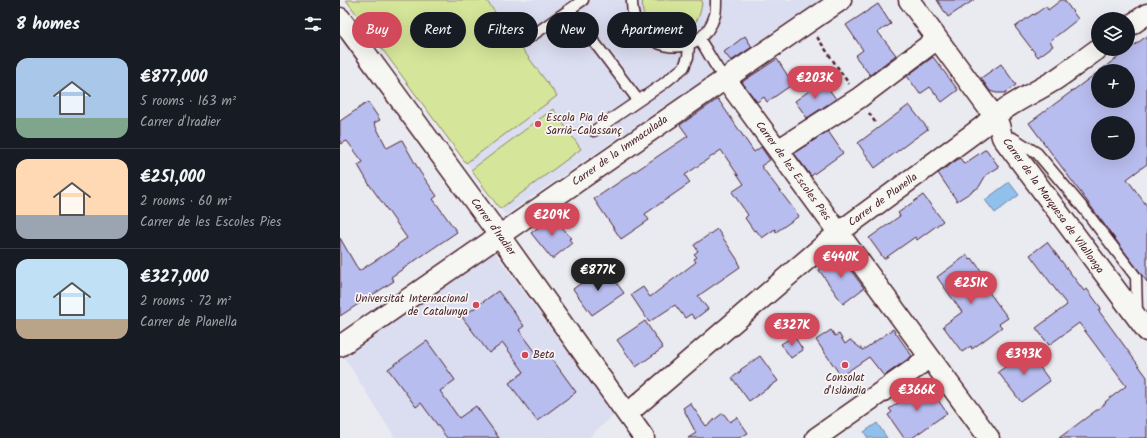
<!DOCTYPE html>
<meta charset="utf-8">
<style>
:root{--surface:#171b24;--page:#242831;--text:#f1f3f6;--muted:#9ea1a6;--line:#363941;--accent:#d1495b}
body{margin:0;font-family:Kalam,sans-serif;background:var(--page);color:var(--text);height:100vh;display:flex;flex-direction:column;font-size:15px;white-space:nowrap}
*{box-sizing:border-box;margin:0}
p{font-size:13px;color:var(--muted)}
.icon{flex:none;width:22px;height:22px;fill:none;stroke:currentColor;stroke-width:2;stroke-linecap:round;stroke-linejoin:round}
.map{position:relative;flex:1;overflow:hidden}
.panel{display:flex;flex-direction:column;background:var(--surface);width:340px}
.panel>*{flex:none}
.guide{position:absolute;left:12px;top:12px;width:380px;height:36px;display:flex;gap:8px}
.tools{position:absolute;left:751px;top:12px;display:grid;gap:8px}
.tools a{display:grid;place-items:center;width:44px;height:44px;border-radius:50%;background:var(--surface);box-shadow:0 4px 16px #0002;font-size:20px}
.price{position:absolute;translate:-50% -34px;padding:0 9px;border-radius:14px;background:var(--accent);color:#fff;font-size:13px;line-height:26px;filter:drop-shadow(0 1px 2px #0008)}
.price::after{content:'';position:absolute;left:50%;top:24px;width:12px;height:9px;margin-left:-6px;background:inherit;clip-path:polygon(0 0,100% 0,50% 100%)}
.price.selected{background:#222;color:#fff}
ul{padding:0;list-style:none}
li{display:flex;align-items:center;gap:12px;height:100px;padding:0 16px}
li+li{border-top:1px solid var(--line)}
li span{display:grid;place-items:center;flex:none;width:112px;height:80px;border-radius:12px;color:#555}
li>.icon{margin-inline-start:auto}
span .icon{width:48px;height:48px;fill:#fffc;stroke-width:1}
li b{font-size:17px}
h2{display:flex;justify-content:space-between;align-items:center;height:48px;padding:0 16px;font-size:17px}
.chip{padding:0 14px;border-radius:18px;background:var(--surface);box-shadow:0 4px 16px #0002;font-size:14px;line-height:36px}
.chip.selected{background:var(--accent);color:#fff}
main{display:flex;flex:1;min-height:0}
.map>svg:first-child{display:block}
</style>
<main>
<section class="panel">
<h2>8 homes<svg class="icon" aria-label="filters" viewBox="0 0 24 24"><path d="M4 7h16M4 17h16"/><circle cx="9" cy="7" r="2"/><circle cx="15" cy="17" r="2"/></svg></h2>
<ul>
<li><span style="background:linear-gradient(#a9c7e8 75%,#7fa58c 0)"><svg class="icon" aria-label="home" viewBox="0 0 24 24"><path d="M3 11l9-7 9 7M6 9v11h12V9"/></svg></span><div><b>€877,000</b><p>5 rooms · 163 m²</p><p>Carrer d'Iradier</p></div></li>
<li><span style="background:linear-gradient(#ffd9b3 70%,#9aa5b1 0)"><svg class="icon" aria-label="home" viewBox="0 0 24 24"><path d="M3 11l9-7 9 7M6 9v11h12V9"/></svg></span><div><b>€251,000</b><p>2 rooms · 60 m²</p><p>Carrer de les Escoles Pies</p></div></li>
<li><span style="background:linear-gradient(#bfe0f5 75%,#b9a48a 0)"><svg class="icon" aria-label="home" viewBox="0 0 24 24"><path d="M3 11l9-7 9 7M6 9v11h12V9"/></svg></span><div><b>€327,000</b><p>2 rooms · 72 m²</p><p>Carrer de Planella</p></div></li>
</ul>
</section>
<div class="map">
<svg width="807" height="438" viewBox="0 0 807 438">
<rect width="100%" height="100%" fill="#eaebf1"/>
<filter id="ink" filterUnits="userSpaceOnUse"><feTurbulence type="fractalNoise" baseFrequency=".025" numOctaves="2"/><feDisplacementMap in="SourceGraphic" scale="8" xChannelSelector="R" yChannelSelector="G"/><feConvolveMatrix kernelMatrix="1 2 1 2 8 2 1 2 1" color-interpolation-filters="sRGB"/></filter>
<g filter="url(#ink)">
<path fill="#dbddf0" d="M 6,0 L 480,0 L 165,215 Z
M 155,253 L 274,415 L 248,438 L 55,438 L 4,357 Z"/>
<path fill="#d5e599" stroke="#908262" d="M 6,0 L 146,0 L 217,96 L 126,163 Z
M 303,0 L 362,0 C 360,53 295,36 303,0 Z
M 213,109 L 241,149 L 160,209 L 131,170 Z"/>
<path fill="#90c1ec" stroke="#74809f" d="M 669,182 L 679,195 L 655,213 L 645,200 Z
M 537,423 L 547,438 L 528,438 L 524,432 Z"/>
<path fill="#b8bdef" stroke="#4a1f2b" fill-rule="evenodd" d="M 597,0 L 634,0 L 608,17 Z
M 721,0 L 724,0 L 738,19 L 710,41 L 713,46 L 698,57 L 675,27 L 693,14 L 694,15 L 706,6 L 708,10 Z
M 538,4 L 551,24 L 538,32 L 556,55 L 530,75 L 515,56 L 523,50 L 506,25 Z
M 405,36 L 412,47 L 391,61 L 384,52 Z
M 807,36 L 807,164 L 787,179 L 807,206 L 807,282 L 689,123 L 758,72 L 758,101 L 788,101 L 788,71 L 759,71 ZM 758,123 L 788,123 L 788,153 L 758,153 Z
M 593,57 L 618,90 L 602,102 L 590,87 L 580,94 L 567,76 Z
M 437,59 L 453,84 L 427,102 L 424,97 L 417,102 L 402,82 Z
M 661,64 L 676,85 L 665,93 L 656,93 L 650,91 L 641,78 Z
M 483,81 L 496,99 L 467,118 L 455,101 Z
M 378,99 L 414,152 L 421,147 L 430,160 L 421,166 L 459,216 L 436,232 L 435,229 L 422,238 L 416,230 L 414,231 L 405,218 L 408,215 L 392,192 L 404,184 L 381,150 L 345,175 L 350,183 L 305,214 L 309,220 L 281,239 L 254,199 L 348,136 L 340,125 Z
M 28,102 L 40,120 L 34,123 L 47,148 L 62,140 L 80,172 L 97,196 L 93,199 L 117,232 L 51,277 L 54,281 L 0,316 L 0,238 L 19,271 L 58,246 L 57,245 L 67,238 L 29,184 L 18,165 L 23,162 L 7,141 L 0,144 L 0,121 Z
M 569,105 L 588,129 L 571,141 L 535,168 L 518,143 Z
M 488,131 L 503,153 L 471,176 L 454,153 Z
M 646,149 L 659,167 L 646,175 L 639,187 L 617,201 L 598,173 L 620,158 L 624,164 Z
M 583,195 L 603,221 L 577,240 L 575,237 L 544,259 L 529,238 L 560,216 L 558,213 Z
M 213,216 L 231,238 L 229,239 L 232,243 L 212,259 L 191,233 Z
M 377,229 L 399,262 L 398,263 L 400,267 L 358,296 L 368,309 L 355,319 L 351,314 L 345,318 L 335,305 L 309,322 L 291,295 L 303,287 L 310,297 L 356,262 L 354,259 L 357,257 L 354,254 L 358,251 L 354,245 Z
M 707,242 L 744,291 L 747,289 L 761,308 L 759,311 L 807,377 L 807,438 L 719,438 L 766,403 L 765,402 L 786,386 L 739,323 L 709,345 L 696,328 L 727,305 L 690,255 Z
M 499,255 L 524,288 L 503,304 L 479,270 Z
M 627,255 L 630,260 L 632,258 L 642,272 L 637,276 L 668,318 L 659,324 L 662,327 L 632,349 L 631,346 L 622,352 L 603,326 L 622,312 L 597,277 Z
M 258,271 L 262,278 L 269,273 L 284,293 L 252,315 L 233,289 Z
M 158,291 L 184,326 L 179,330 L 200,358 L 207,352 L 236,392 L 197,421 L 169,383 L 184,372 L 163,343 L 149,353 L 122,317 Z
M 305,321 L 323,348 L 296,367 L 277,340 Z
M 553,329 L 572,356 L 544,376 L 529,357 L 501,376 L 476,340 L 491,330 L 495,336 L 499,334 L 505,344 L 510,340 L 523,350 Z
M 454,336 L 463,350 L 451,358 L 441,344 Z
M 87,341 L 115,380 L 100,391 L 119,418 L 136,406 L 159,438 L 107,438 L 81,403 L 76,407 L 48,369 Z
M 688,351 L 710,381 L 681,402 L 658,372 Z
M 420,356 L 438,381 L 409,401 L 392,378 L 401,371 L 400,370 Z
M 587,384 L 607,413 L 572,438 L 564,438 L 548,415 L 552,412 L 549,409 Z
M 350,403 L 366,426 L 383,413 L 390,422 L 397,417 L 408,433 L 399,438 L 348,438 L 356,433 L 343,408 Z"/>
<g fill="none" stroke-linecap="round" stroke-linejoin="round">
<g stroke="#4a1f2b" stroke-width="13">
<path id="lane" d="M 292,0 C 290,52 360,65 375,15 C 376,11 376,5 376,0
M 230,10 L 298,100
M 359,39 C 369,52 374,67 385,78
M 183,42 L 243,0
M 254,131 L 323,84 L 344,67 L 348,57 L 349,44
M 664,137 L 673,138 L 697,153 L 744,209 L 796,277 L 797,313"/>
</g>
<g stroke="#4a1f2b" stroke-width="23">
<path id="street" d="M 569,0 L 654,116 L 659,125 L 662,137 L 807,331
M 0,18 L 159,235 L 304,438
M 788,27 L 807,14
M 385,78 L 649,438
M 438,150 L 519,98 L 597,39
M 0,346 L 375,86 L 501,0
M 287,414 L 498,233 L 642,127 C 664,106 689,96 715,80 C 730,70 744,59 758,49
M 476,438 L 577,367 L 589,356"/>
</g>
<path stroke="#4a1f2b" stroke-width="2.5" stroke-dasharray="4 3" stroke-linecap="butt" d="M 477,37 L 509,84
M 529,113 L 535,122"/>
<use href="#lane" stroke="#f6f6f2" stroke-width="10"/>
<use href="#street" stroke="#f6f6f2" stroke-width="20"/>
</g>
</g>
<g fill="#d1495b" stroke="#f6f6f2" stroke-width="1.5">
<circle cx="198" cy="124" r="4"/>
<circle cx="136" cy="305" r="4"/>
<circle cx="185" cy="355" r="4"/>
<circle cx="505" cy="365" r="4"/>
</g>
<g text-anchor="middle" dominant-baseline="central" stroke-width="3.5" stroke-linejoin="round" paint-order="stroke">
<g font-size="11" fill="#4a1f2b" stroke="#f6f6f2" text-anchor="start">
<text x="206" y="118">Escola Pia de<tspan x="206" dy="13">Sarrià-Calassanç</tspan></text>
<text x="128" y="299" text-anchor="end">Universitat Internacional<tspan x="128" dy="13">de Catalunya</tspan></text>
<text x="193" y="355">Beta</text>
<text x="505" y="378" text-anchor="middle">Consolat<tspan x="505" dy="13">d'Islàndia</tspan></text>
</g>
<g font-size="11" fill="#4a1f2b" stroke="#f6f6f2">
<text transform="translate(280 151) rotate(-35)">Carrer de la Immaculada</text>
<text transform="translate(453 171) rotate(54)">Carrer de les Escoles Pies</text>
<text transform="translate(543 200) rotate(-36)">Carrer de Planella</text>
<text transform="translate(713 206) rotate(54)">Carrer de la Marquesa de Vilallonga</text>
<text transform="translate(153 227) rotate(54)">Carrer d'Iradier</text>
</g>
</g>
</svg>
<div class="tools">
<a><svg class="icon" aria-label="layers" viewBox="0 0 24 24"><path d="M12 4l9 5-9 5-9-5zM3 14l9 5 9-5"/></svg></a>
<a>+</a>
<a>−</a>
</div>
<b class="price" style="left:475px;top:100px">€203K</b>
<b class="price" style="left:212px;top:237px">€209K</b>
<b class="price" style="left:501px;top:279px">€440K</b>
<b class="price selected" style="left:258px;top:292px">€877K</b>
<b class="price" style="left:631px;top:305px">€251K</b>
<b class="price" style="left:452px;top:347px">€327K</b>
<b class="price" style="left:684px;top:376px">€393K</b>
<b class="price" style="left:577px;top:412px">€366K</b>
<div class="guide">
<a class="chip selected">Buy</a>
<a class="chip">Rent</a>
<a class="chip">Filters</a>
<a class="chip">New</a>
<a class="chip">Apartment</a>
</div>
</div>
</main>
